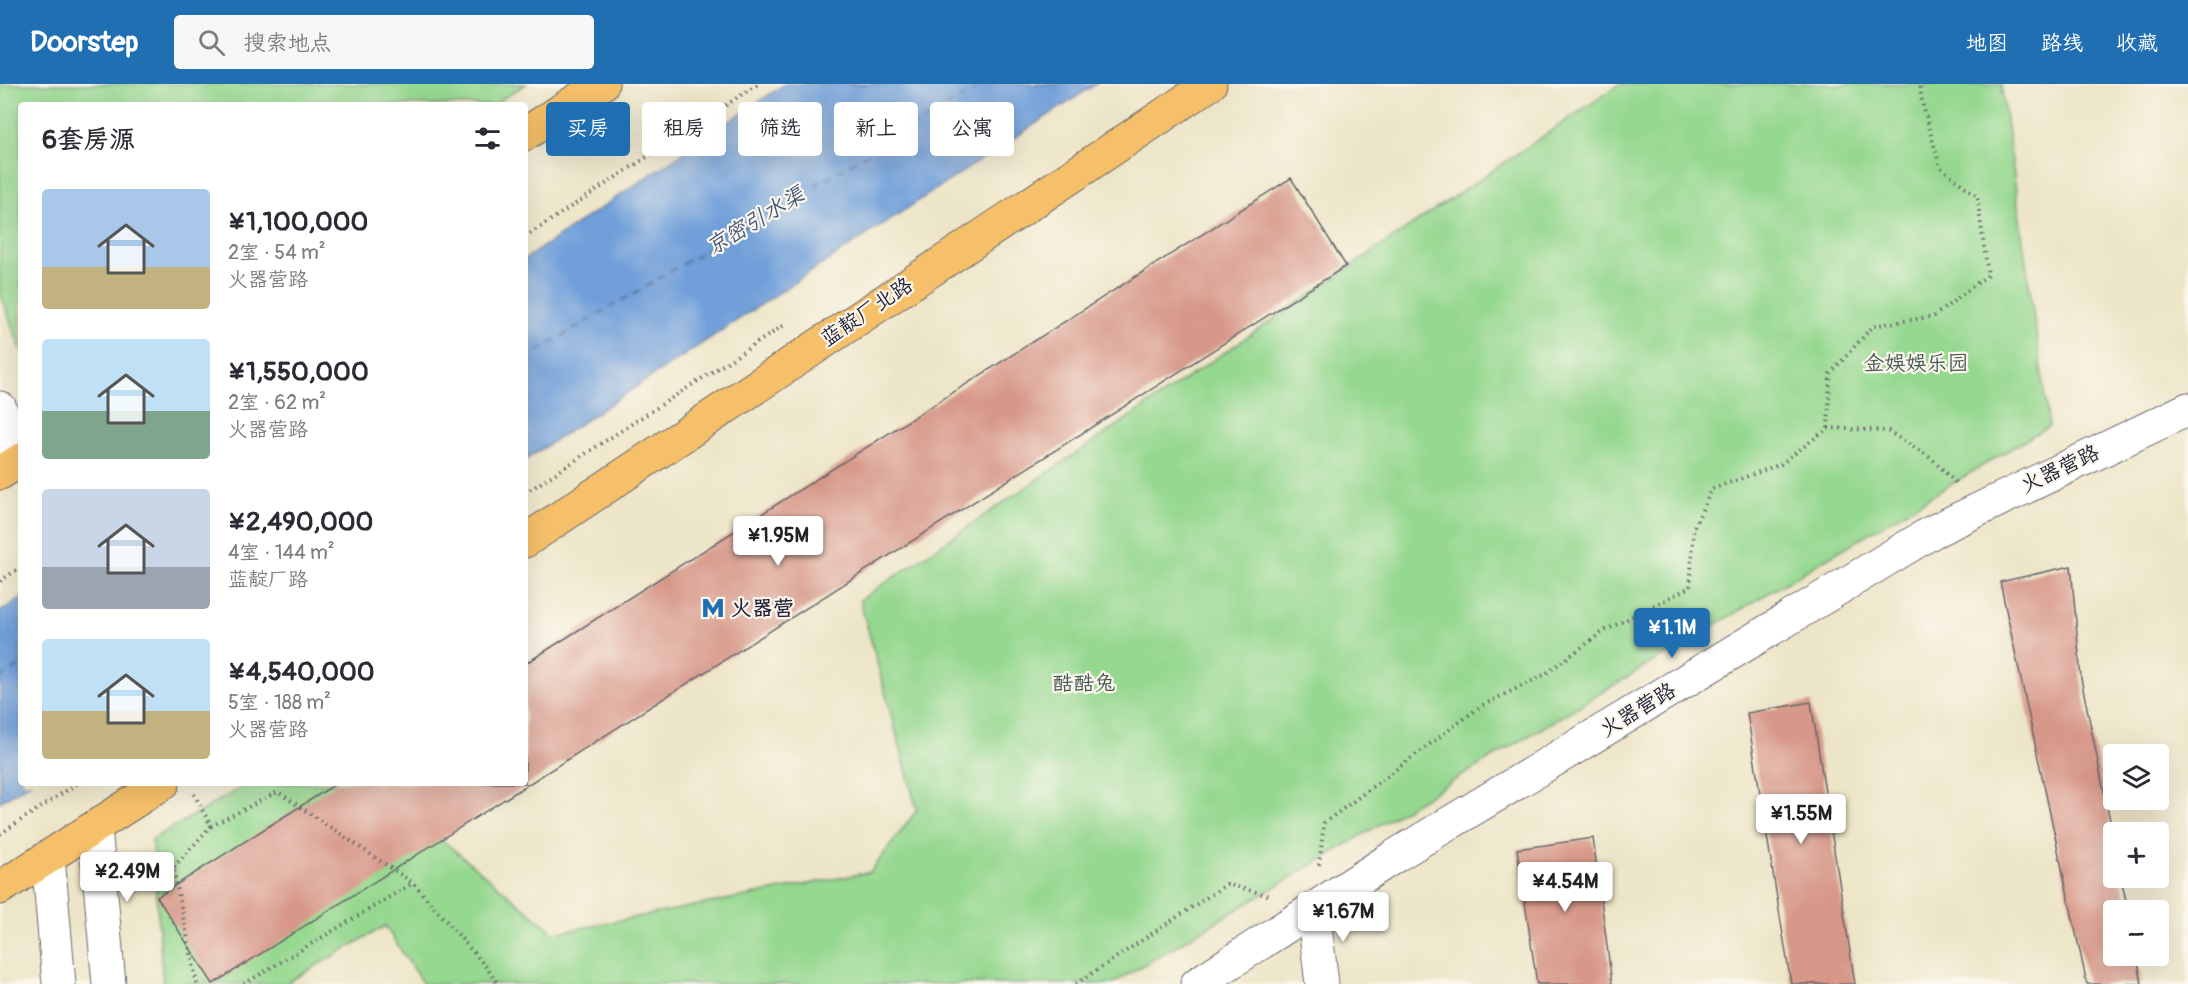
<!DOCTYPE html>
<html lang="zh">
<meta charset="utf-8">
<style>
:root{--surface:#fff;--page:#f7f7f7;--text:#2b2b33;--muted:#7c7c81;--accent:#1f6fb2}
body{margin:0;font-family:Pangolin,"LXGW WenKai TC",sans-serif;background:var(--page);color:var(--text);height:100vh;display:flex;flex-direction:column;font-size:22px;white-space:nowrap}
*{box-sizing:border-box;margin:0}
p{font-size:20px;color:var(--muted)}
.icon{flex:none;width:33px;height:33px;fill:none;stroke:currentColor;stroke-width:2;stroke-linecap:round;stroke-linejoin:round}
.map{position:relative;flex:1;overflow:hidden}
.sheet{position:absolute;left:18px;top:18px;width:510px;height:684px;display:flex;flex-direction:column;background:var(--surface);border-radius:6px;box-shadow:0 6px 24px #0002}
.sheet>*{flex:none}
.guide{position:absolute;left:546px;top:18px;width:570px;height:54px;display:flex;gap:12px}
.buttons{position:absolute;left:2103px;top:660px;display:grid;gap:12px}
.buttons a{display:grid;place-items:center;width:66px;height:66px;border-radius:6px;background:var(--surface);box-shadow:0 6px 24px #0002;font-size:30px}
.price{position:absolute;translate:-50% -51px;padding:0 14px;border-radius:6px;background:#fff;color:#222;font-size:20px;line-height:39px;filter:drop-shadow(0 2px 3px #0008)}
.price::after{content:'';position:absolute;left:50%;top:36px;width:18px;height:14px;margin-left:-9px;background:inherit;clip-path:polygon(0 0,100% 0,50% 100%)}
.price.active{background:var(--accent);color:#fff}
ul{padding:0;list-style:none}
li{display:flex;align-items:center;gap:18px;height:150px;padding:0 24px}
li span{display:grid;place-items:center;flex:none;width:168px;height:120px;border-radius:6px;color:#555}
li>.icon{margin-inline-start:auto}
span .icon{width:72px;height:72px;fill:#fffc;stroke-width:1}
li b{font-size:26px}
h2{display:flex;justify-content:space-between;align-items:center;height:72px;padding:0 24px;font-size:26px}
.tag{padding:0 21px;border-radius:6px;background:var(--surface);box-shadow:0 6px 24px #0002;font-size:21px;line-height:54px}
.tag.active{background:var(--accent);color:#fff}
header{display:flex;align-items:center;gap:36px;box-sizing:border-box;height:84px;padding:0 30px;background:var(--accent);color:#fff}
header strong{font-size:28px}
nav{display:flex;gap:33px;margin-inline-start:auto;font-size:21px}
.search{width:420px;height:54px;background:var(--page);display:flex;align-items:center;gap:15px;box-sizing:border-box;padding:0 21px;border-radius:6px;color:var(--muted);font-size:22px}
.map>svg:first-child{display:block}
</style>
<header>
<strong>Doorstep</strong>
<div class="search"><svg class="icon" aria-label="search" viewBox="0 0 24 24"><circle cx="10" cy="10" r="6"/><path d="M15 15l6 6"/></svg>搜索地点</div>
<nav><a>地图</a><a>路线</a><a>收藏</a></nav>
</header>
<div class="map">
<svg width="2188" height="900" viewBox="0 0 2188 900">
<rect width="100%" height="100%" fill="#fbf7ec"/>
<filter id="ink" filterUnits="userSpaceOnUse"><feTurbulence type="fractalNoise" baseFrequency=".0167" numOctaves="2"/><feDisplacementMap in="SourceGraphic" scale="12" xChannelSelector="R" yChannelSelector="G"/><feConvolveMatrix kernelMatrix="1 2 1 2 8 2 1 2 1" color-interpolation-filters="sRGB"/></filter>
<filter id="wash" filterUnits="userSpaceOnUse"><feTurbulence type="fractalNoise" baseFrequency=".008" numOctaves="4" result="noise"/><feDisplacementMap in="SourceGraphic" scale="24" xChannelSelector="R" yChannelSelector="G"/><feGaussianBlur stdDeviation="1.35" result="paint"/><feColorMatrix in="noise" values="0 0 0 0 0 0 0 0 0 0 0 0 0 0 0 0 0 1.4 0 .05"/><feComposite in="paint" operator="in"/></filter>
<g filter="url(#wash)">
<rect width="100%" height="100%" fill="#ede5c7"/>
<path fill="#95d88f" stroke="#5c7d65" stroke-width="1.5" d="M 0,0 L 526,0 L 493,21 L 21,21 L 21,267 L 0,208 Z
M 1620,0 L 2001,0 L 2049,342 L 1112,900 L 423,900 L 385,842 L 285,900 L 163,900 L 152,755 L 250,699 L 373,699 L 555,849 L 870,788 L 917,726 L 860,516 Z"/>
<path fill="#709fd9" stroke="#49608a" stroke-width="1.5" d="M 785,0 L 1096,0 L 525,376 L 525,175 Z
M 21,514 L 21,699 L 30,699 L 0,718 L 0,528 Z"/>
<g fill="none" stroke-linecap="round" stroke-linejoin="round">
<path stroke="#41547a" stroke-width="1.5" stroke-dasharray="8 6" stroke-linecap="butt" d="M 525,274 L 985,0
M 0,594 L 21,581"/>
</g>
<g id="blocks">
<path fill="#d79889" d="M 1291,94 L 1346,182 L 213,900 L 157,813 L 337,699 L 525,699 L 525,580 Z
M 2071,482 L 2081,595 L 2114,756 L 2114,794 L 2121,794 L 2128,826 L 2114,826 L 2114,872 L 2137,872 L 2142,900 L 2087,900 L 2000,498 Z
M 1811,618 L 1855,900 L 1791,900 L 1747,629 Z
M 1593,754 L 1612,900 L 1537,900 L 1517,765 Z"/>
</g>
</g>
<g filter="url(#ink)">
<use href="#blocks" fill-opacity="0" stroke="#69666c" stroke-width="1.5"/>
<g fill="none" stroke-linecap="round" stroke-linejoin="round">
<g stroke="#69666c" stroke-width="35">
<path id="minor" d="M 1313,825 L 1322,900
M 1197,900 L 1395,772 L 1932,448 L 2188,325"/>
</g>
<g stroke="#69666c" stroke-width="35">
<path id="tertiary" d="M 0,324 L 18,377
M 95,743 L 109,900
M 48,773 L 59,900"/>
</g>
<g stroke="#69666c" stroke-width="35">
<path id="trunk" d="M 525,50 L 602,0
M 0,389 L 21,376
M 525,457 L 1210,0
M 0,804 L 163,699"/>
</g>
<path stroke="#69666c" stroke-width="4" stroke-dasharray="1.5 4.5" stroke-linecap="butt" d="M 525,153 L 758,0
M 1828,344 L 1888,347 L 1931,374 L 1958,401
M 525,409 L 786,240
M 0,497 L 21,483
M 194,710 L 211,742 L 278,708 L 413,799 L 487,884 L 498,900
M 0,750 L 78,699
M 1319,781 L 1324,739 L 1481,622 L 1544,591 L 1604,547 L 1690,503 L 1694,443 L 1712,405 L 1781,380 L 1828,344 L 1830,290 L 1873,242 L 1934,232 L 1988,191 L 1977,112 L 1940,83 L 1922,18 L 1920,0
M 197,900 L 173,784 L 211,742
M 244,900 L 413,799
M 1076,900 L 1227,800 L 1270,812"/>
<use href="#minor" stroke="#fff" stroke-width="33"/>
<use href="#tertiary" stroke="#fff" stroke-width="33"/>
<use href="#trunk" stroke="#f6c06b" stroke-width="33"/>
</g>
</g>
<defs>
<g id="metro-bare" transform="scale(1.8)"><path d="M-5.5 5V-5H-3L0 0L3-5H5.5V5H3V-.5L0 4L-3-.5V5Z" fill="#1f6fb2" stroke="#fbf7ec" stroke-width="2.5" paint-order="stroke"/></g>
</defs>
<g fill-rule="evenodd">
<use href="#metro-bare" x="713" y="524"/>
</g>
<g text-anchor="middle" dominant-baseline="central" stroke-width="4.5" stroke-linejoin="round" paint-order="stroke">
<g font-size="21" fill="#22223b" stroke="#fbf7ec">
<text transform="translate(867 228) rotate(-34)">蓝靛厂北路</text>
<text transform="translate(2060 385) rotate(-25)">火器营路</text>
<text transform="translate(1638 626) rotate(-31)">火器营路</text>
</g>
<g font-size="21" fill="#445954" stroke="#fbf7ec">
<text x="1916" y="279">金娱娱乐园</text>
<text x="1084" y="599">酷酷兔</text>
</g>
<g font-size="21" font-weight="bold" fill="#22223b" stroke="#fbf7ec" text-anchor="start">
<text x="731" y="524">火器营</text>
</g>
<g font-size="22" font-style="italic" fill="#41547a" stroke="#fbf7ec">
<text transform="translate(755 137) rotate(-31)">京密引水渠</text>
</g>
</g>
</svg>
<div class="buttons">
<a><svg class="icon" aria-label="layers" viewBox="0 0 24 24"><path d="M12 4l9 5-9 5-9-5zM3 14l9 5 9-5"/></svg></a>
<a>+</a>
<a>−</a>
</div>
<b class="price" style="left:778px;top:483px">¥1.95M</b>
<b class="price active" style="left:1672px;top:575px">¥1.1M</b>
<b class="price" style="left:1801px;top:761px">¥1.55M</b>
<b class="price" style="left:127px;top:819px">¥2.49M</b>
<b class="price" style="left:1565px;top:829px">¥4.54M</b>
<b class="price" style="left:1343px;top:859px">¥1.67M</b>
<div class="guide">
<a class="tag active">买房</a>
<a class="tag">租房</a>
<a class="tag">筛选</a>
<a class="tag">新上</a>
<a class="tag">公寓</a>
</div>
<section class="sheet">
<h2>6套房源<svg class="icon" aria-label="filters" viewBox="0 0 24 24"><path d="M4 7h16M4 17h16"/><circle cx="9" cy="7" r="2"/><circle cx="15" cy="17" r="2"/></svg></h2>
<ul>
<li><span style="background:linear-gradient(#a9c7e8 65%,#c2b280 0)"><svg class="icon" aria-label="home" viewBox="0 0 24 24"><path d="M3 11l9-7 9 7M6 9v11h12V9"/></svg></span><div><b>¥1,100,000</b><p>2室 · 54 m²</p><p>火器营路</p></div></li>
<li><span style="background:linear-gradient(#bfe0f5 60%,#7fa58c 0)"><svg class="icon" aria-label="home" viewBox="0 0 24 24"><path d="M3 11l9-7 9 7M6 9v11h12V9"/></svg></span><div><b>¥1,550,000</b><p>2室 · 62 m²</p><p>火器营路</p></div></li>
<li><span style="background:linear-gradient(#c9d6e8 65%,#9aa5b1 0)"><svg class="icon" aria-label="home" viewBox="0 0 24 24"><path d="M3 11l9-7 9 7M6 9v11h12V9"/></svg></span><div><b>¥2,490,000</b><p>4室 · 144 m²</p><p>蓝靛厂路</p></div></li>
<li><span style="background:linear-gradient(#bfe0f5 60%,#c2b280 0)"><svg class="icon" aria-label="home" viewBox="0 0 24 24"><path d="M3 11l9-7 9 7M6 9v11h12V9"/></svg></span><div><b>¥4,540,000</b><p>5室 · 188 m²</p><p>火器营路</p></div></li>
</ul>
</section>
</div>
